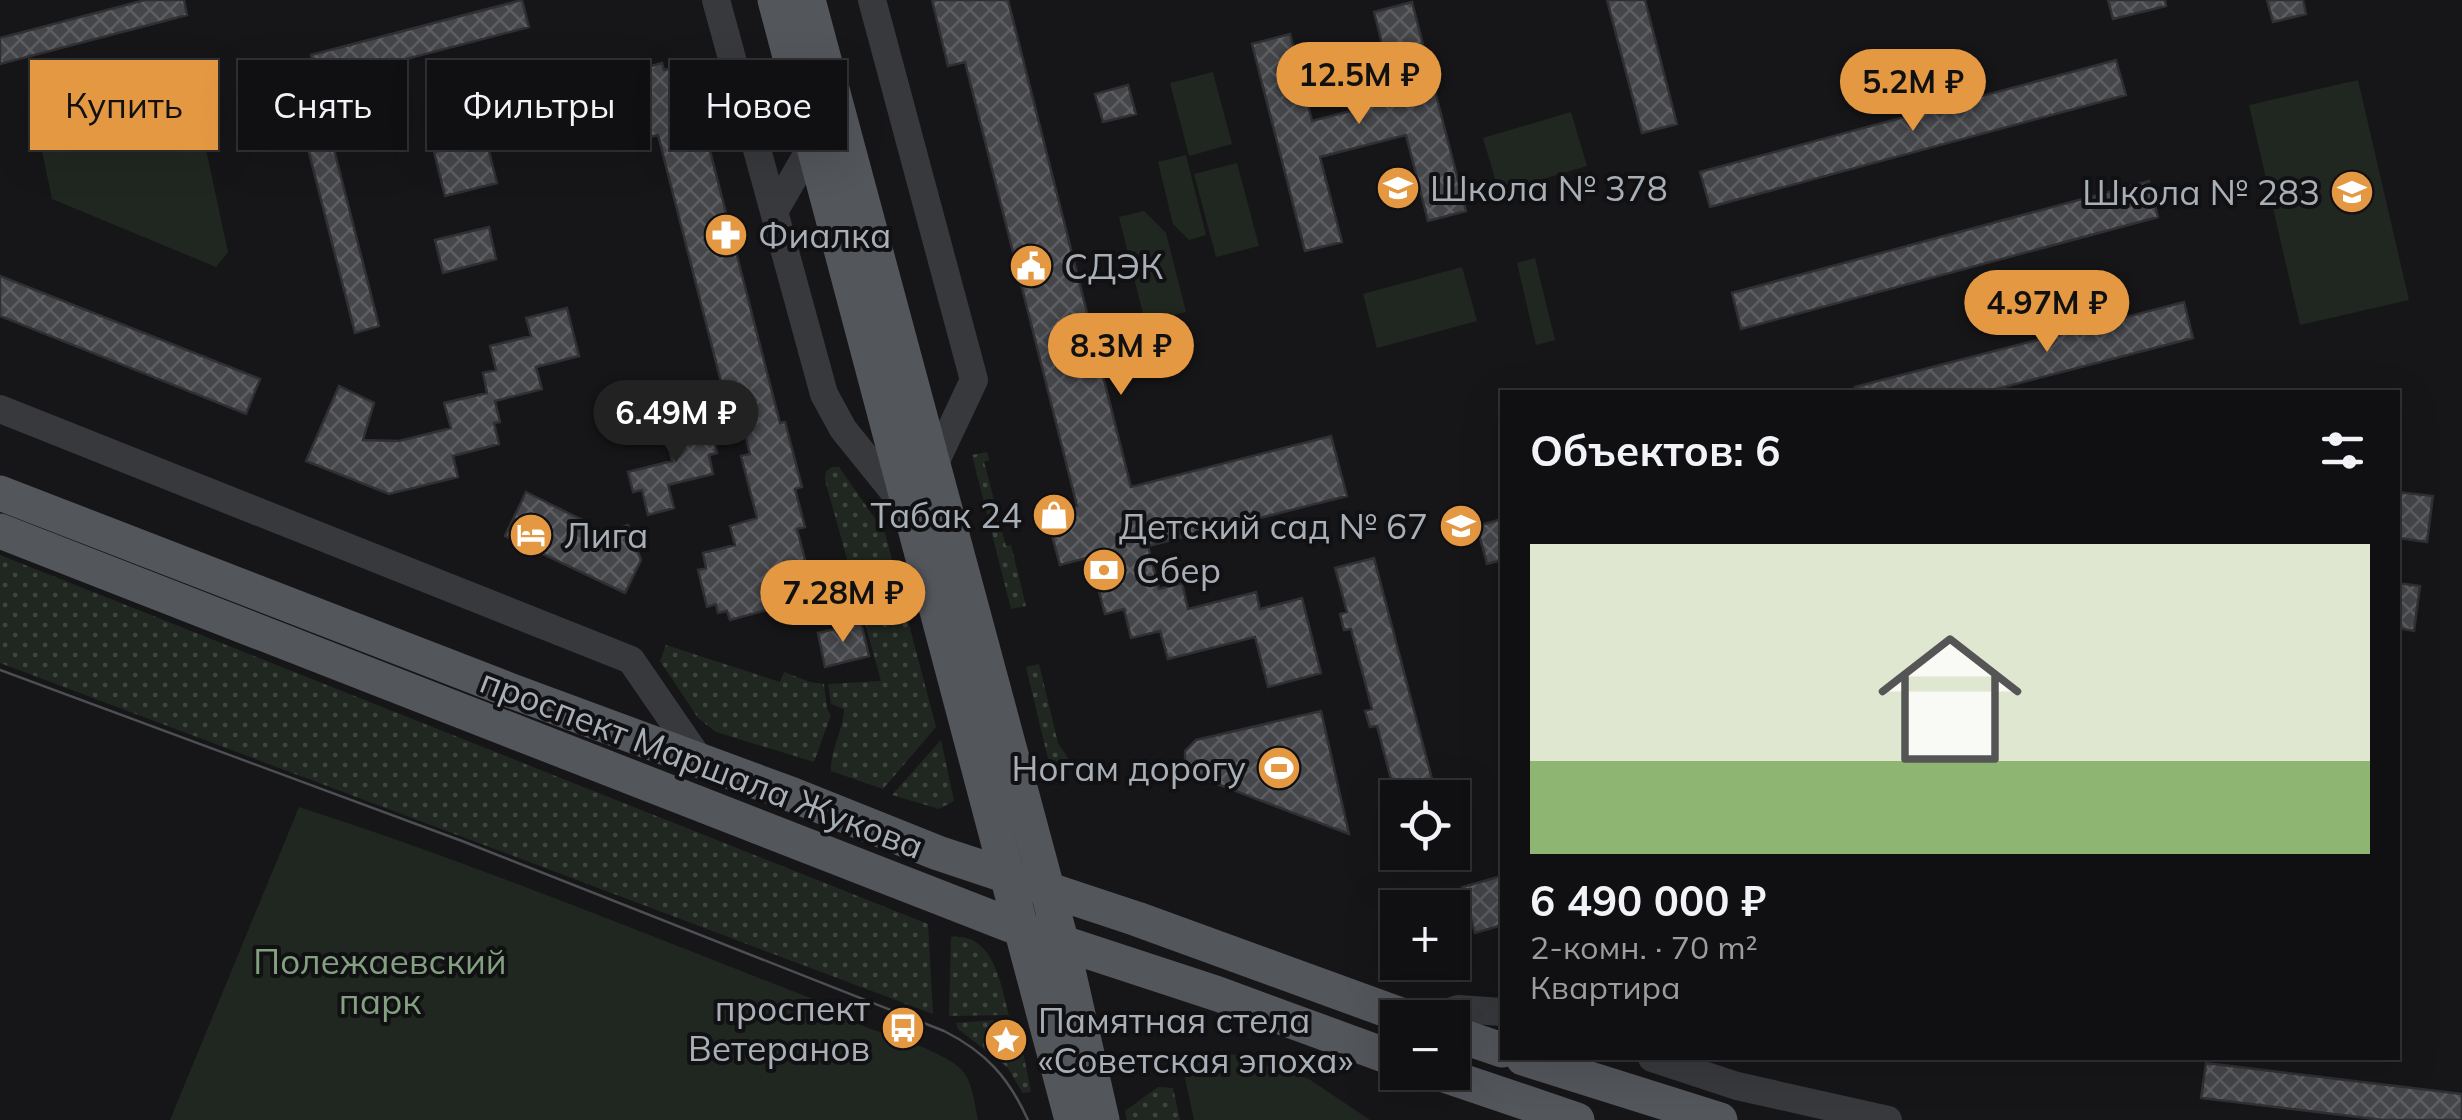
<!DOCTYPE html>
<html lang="ru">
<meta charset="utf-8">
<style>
:root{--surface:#101012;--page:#19191b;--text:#f1f3f6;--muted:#9c9d9f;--line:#303032;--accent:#e49842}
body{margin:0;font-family:Mulish,sans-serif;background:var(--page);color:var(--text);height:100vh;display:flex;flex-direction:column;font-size:38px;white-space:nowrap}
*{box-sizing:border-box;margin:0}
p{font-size:32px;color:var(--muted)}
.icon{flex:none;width:55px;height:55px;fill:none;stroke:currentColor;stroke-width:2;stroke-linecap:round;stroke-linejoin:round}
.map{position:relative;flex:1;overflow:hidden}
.details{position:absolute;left:1500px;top:390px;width:900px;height:670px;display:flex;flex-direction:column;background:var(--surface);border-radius:0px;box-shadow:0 10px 40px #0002,0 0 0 2px var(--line)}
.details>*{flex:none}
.banner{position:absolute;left:30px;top:60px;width:950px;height:90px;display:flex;gap:20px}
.controls{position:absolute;left:1380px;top:780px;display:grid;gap:20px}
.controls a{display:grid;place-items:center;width:90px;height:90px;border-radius:0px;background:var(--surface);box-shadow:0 10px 40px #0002,0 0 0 2px var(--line);font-size:50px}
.price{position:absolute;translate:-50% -85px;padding:0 22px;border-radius:35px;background:var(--accent);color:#111;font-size:32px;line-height:65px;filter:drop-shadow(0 2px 5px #0008)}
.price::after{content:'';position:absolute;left:50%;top:60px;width:30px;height:22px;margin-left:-15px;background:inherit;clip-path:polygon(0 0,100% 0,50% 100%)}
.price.current{background:#222;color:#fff}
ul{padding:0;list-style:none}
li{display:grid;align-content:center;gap:20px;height:530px;padding:0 30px}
li span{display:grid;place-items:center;height:310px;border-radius:0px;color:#555}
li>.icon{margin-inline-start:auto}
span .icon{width:180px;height:180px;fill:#fffc;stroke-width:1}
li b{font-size:42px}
h2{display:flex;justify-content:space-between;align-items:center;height:120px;padding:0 30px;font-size:42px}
.tag{padding:0 35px;border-radius:0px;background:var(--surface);box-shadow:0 10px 40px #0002,0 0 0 2px var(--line);font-size:35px;line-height:90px}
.tag.current{background:var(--accent);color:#111}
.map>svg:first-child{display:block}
</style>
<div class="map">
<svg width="2462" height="1120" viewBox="0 0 2462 1120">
<defs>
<pattern id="grass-dots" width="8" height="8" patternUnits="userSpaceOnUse" patternTransform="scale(2.5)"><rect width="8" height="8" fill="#202720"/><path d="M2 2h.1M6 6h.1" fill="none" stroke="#3e443e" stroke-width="1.8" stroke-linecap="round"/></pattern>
<pattern id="building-cross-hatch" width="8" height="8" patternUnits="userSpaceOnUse" patternTransform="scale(2.5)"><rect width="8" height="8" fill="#45464a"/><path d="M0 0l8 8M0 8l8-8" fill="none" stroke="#5d5e62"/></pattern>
</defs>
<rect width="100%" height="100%" fill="#161618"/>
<path fill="url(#grass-dots)" d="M 987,452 L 989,460 L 984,462 L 1006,546 L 1011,545 L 1026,606 L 1011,609 L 972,455 Z
M 832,467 L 839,467 L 885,533 L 936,727 L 883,789 L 831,771 C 830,750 843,732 844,709 L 831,704 L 828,684 L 881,681 L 825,480 L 826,471 Z
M 0,555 L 928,924 L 933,1014 L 0,663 Z
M 666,645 L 780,682 L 784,672 L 810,682 L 824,684 L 827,709 L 831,715 L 814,762 L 716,732 L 698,718 L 660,661 Z
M 1039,664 L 1058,743 L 1071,763 L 1050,767 L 1026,667 Z
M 941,740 L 954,801 L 939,809 L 892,795 Z
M 951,937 C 994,932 1001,985 1009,1015 L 949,1016 Z
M 1010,1019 L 1018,1026 L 1031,1092 L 1023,1093 L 1007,1067 L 958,1029 L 956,1023 Z
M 1158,1087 L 1173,1088 L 1180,1120 L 1127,1120 L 1125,1111 Z"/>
<path fill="#202720" d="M 1213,72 L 1232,144 L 1189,156 L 1170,83 Z
M 2358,80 L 2409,300 L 2300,325 L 2249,105 Z
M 198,112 L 228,252 L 216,267 L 52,199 L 41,146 Z
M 1571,112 L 1587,166 L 1499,192 L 1483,138 Z
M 1186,155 L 1206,235 L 1189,240 L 1173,224 L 1158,162 Z
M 1237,163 L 1259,246 L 1216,257 L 1194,174 Z
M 1144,211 L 1166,233 L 1186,312 L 1145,322 L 1119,217 Z
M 1535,258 L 1555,340 L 1536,345 L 1517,263 Z
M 1462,267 L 1477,321 L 1377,348 L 1363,294 Z
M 299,807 C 488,868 671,944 856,1016 L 863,1026 C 888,1036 951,1052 965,1074 C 973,1087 975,1105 978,1120 L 170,1120 Z
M 1212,1052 L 1237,1055 L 1309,1079 L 1370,1120 L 1194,1120 L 1184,1074 Z"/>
<path fill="url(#building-cross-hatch)" stroke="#303033" stroke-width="2.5" d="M 145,0 L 184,0 L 187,15 L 0,64 L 0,38 Z
M 522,0 L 529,27 L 318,82 L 311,55 Z
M 932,0 L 1008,0 L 1131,487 L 1331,436 L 1347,496 L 1148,546 L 1159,589 L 1182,583 L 1188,609 L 1256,592 L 1260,609 L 1302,598 L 1321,673 L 1268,687 L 1255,637 L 1168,659 L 1160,631 L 1131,638 L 1124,609 L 1105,614 L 1090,557 L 1060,565 L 1046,514 L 1077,506 L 965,62 L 948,66 Z
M 1607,0 L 1645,0 L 1677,124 L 1642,133 Z
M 2108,0 L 2165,0 L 2166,6 L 2113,19 Z
M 2267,0 L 2303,0 L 2306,14 L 2273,22 Z
M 1412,2 L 1466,211 L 1428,221 L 1406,135 L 1320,157 L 1342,242 L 1305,251 L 1252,44 L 1290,34 L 1312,121 L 1396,99 L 1374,12 Z
M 2116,60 L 2126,95 L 1710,207 L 1700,172 Z
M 662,63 L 664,70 L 673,68 L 675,77 L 690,73 L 780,423 L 785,422 L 802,487 L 795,489 L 805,527 L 797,529 L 815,597 L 730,620 L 727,611 L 718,613 L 716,604 L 707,607 L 698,570 L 706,568 L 703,553 L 735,545 L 730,526 L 757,518 L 741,456 L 750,454 L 742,422 L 732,425 L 658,135 L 623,144 L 606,78 Z
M 1128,85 L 1136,114 L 1103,122 L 1095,94 Z
M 325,114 L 379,326 L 355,333 L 301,121 Z
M 486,139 L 497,183 L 445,196 L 434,152 Z
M 2149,181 L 2158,217 L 1741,329 L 1732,293 Z
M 489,227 L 496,259 L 443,273 L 435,240 Z
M 0,276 L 260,379 L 246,414 L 0,316 Z
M 2184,302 L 2193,338 L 1985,392 L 1856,392 L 1855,387 Z
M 567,308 L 579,356 L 536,367 L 542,389 L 495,401 L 500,422 L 494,423 L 499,444 L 453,456 L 458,477 L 389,494 L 306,461 L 339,386 L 374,403 L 363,440 L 399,441 L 451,428 L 444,403 L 487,393 L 483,373 L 496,370 L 490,346 L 531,336 L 526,318 Z
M 709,420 L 717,453 L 709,455 L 713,474 L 668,485 L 674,508 L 648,515 L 642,490 L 633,492 L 628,472 L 672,461 L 665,431 Z
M 526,492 L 586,522 L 592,538 L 628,525 L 641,560 L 625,593 L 505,536 Z
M 2398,492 L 2433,496 L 2427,542 L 2398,538 Z
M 1502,519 L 1502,560 L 1487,564 L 1477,526 Z
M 1374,558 L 1437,798 L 1396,798 L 1377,726 L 1370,727 L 1365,711 L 1372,709 L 1351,629 L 1344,630 L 1340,614 L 1347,612 L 1335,568 Z
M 2398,583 L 2420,586 L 2414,631 L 2398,628 Z
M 861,623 L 869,656 L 825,667 L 818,633 Z
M 1321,711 L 1349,834 L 1196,776 L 1185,766 L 1185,751 L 1196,740 Z
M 1502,876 L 1502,925 L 1475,933 L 1462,887 Z
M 2206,1063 L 2462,1094 L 2462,1120 L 2383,1120 L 2201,1098 Z"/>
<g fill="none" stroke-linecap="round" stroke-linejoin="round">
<path stroke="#37393c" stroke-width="28" d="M 716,0 L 824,394 L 843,429 L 906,507
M 872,0 L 974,380 L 933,467
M 775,210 L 813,144
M 0,409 L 631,660 L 699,759
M 1431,1018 L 1458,1009 L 1502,1012
M 1652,1058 L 1737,1086 L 1888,1120"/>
<path stroke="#53565b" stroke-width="35" d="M 775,0 L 1072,1120
M 808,0 L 1062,944 L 1102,1120
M 0,493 L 509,690 L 793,795 L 938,853 L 1137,919 L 1409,1018
M 0,531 L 1023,930 L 1218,994 L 1398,1060
M 1452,1033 L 1502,1050
M 1523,1058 L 1720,1120
M 1435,1072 L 1577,1120"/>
<path stroke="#4c4f53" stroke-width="2.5" d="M 0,670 L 462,841 L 944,1031 C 986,1052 1009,1078 1028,1120"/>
</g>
<defs>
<g id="school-disc" transform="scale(2.25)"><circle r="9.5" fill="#e49842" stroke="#111113"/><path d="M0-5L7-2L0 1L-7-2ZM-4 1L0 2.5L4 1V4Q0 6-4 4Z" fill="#fff"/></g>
<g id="pharmacy-disc" transform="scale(2.25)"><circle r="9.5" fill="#e49842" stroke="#111113"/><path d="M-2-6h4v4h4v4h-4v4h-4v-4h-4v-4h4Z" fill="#fff"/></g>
<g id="civic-disc" transform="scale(2.25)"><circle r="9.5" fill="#e49842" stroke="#111113"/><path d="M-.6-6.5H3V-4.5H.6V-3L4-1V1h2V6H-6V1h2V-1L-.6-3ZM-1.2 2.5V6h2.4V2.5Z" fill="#fff"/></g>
<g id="shop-disc" transform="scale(2.25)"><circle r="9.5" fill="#e49842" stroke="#111113"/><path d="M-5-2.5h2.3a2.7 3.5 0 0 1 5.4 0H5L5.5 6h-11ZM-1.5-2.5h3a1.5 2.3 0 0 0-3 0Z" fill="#fff"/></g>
<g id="hotel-disc" transform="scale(2.25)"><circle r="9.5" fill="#e49842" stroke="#111113"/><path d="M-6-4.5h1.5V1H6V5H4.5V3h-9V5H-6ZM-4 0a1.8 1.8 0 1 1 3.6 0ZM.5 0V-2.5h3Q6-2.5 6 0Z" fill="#fff"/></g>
<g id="bank-disc" transform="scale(2.25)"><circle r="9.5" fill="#e49842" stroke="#111113"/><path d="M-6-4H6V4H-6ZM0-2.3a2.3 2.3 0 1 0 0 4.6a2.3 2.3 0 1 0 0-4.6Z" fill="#fff"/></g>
<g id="stadium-disc" transform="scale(2.25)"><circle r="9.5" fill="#e49842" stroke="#111113"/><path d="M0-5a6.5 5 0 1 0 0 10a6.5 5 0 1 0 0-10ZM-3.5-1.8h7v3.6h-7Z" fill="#fff"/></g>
<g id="bus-disc" transform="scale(2.25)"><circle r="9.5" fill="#e49842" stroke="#111113"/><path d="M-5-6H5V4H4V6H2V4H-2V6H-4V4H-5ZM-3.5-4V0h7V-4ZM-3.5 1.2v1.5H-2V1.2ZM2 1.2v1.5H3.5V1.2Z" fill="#fff"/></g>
<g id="sight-disc" transform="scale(2.25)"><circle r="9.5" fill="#e49842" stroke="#111113"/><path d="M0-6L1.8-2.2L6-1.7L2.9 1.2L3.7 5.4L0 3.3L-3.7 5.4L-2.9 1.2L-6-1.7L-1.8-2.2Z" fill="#fff"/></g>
</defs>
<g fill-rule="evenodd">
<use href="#school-disc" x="1398" y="188"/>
<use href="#school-disc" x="2352" y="192"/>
<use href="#pharmacy-disc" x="726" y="235"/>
<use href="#civic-disc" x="1031" y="266"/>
<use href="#shop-disc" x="1054" y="515"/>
<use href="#school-disc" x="1461" y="526"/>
<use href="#hotel-disc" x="531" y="535"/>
<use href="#bank-disc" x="1104" y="570"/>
<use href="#stadium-disc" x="1279" y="768"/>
<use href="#bus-disc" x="903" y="1028"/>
<use href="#sight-disc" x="1006" y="1040"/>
</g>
<g text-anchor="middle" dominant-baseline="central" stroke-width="8" stroke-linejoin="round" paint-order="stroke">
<g font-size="35" fill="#a9afb7" stroke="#111113" text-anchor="start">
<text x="1430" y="188">Школа № 378</text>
<text x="2320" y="192" text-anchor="end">Школа № 283</text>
<text x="758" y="235">Фиалка</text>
<text x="1064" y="266">СДЭК</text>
<text x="1022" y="515" text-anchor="end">Табак 24</text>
<text x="1428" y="526" text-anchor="end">Детский сад № 67</text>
<text x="564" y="535">Лига</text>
<text x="1136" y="570">Сбер</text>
<text x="1246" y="768" text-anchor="end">Ногам дорогу</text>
<text x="870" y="1008" text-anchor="end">проспект<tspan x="870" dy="40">Ветеранов</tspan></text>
<text x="1038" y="1020">Памятная стела<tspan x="1038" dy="40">«Советская эпоха»</tspan></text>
</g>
<g font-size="35" fill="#a9afb7" stroke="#111113">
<text transform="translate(702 763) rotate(21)">проспект Маршала Жукова</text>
</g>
<g font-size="35" fill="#83a081" stroke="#111113">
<text x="380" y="961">Полежаевский<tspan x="380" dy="40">парк</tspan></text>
</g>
</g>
</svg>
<div class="controls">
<a><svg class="icon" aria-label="locate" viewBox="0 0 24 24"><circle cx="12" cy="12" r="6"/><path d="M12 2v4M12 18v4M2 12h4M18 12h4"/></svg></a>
<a>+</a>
<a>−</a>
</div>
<b class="price" style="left:1359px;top:127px">12.5M ₽</b>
<b class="price" style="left:1913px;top:134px">5.2M ₽</b>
<b class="price" style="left:2047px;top:355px">4.97M ₽</b>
<b class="price" style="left:1121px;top:398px">8.3M ₽</b>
<b class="price current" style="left:676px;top:465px">6.49M ₽</b>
<b class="price" style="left:843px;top:645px">7.28M ₽</b>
<div class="banner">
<a class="tag current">Купить</a>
<a class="tag">Снять</a>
<a class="tag">Фильтры</a>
<a class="tag">Новое</a>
</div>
<section class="details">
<h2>Объектов: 6<svg class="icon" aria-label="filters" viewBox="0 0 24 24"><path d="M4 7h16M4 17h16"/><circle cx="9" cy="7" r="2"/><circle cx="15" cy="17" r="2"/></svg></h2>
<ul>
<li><span style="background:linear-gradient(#dfe7d0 70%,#8fb573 0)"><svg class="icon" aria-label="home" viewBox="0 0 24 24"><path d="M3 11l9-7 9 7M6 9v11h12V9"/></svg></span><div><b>6 490 000 ₽</b><p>2-комн. · 70 m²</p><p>Квартира</p></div></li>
</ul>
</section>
</div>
